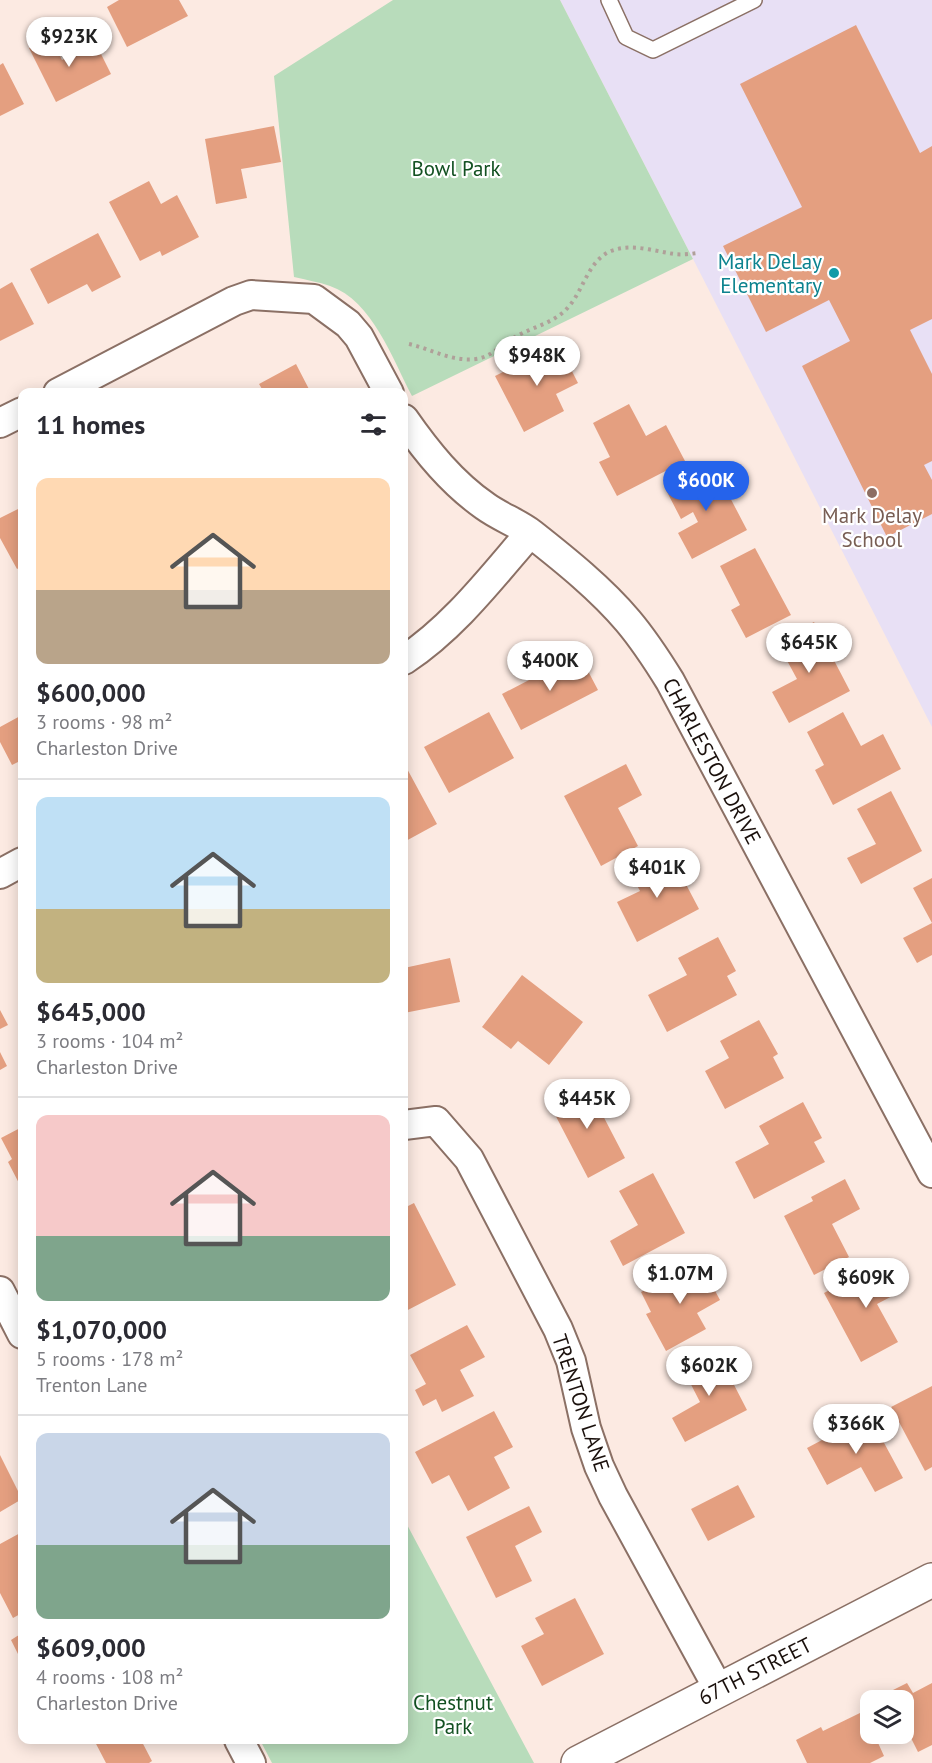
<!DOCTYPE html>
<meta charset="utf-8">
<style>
:root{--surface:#fff;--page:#f7f7f7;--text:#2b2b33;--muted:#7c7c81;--line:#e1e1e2;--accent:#2563eb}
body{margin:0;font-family:"PT Sans",sans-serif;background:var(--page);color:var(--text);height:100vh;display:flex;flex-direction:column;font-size:22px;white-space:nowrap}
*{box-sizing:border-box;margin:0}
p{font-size:20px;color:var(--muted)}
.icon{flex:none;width:33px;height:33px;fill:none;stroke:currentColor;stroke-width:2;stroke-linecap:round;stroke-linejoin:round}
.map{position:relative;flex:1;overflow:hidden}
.details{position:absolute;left:18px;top:388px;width:390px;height:1356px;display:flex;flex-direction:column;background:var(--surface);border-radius:12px;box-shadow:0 3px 15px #0003}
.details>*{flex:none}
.buttons{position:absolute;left:860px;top:1690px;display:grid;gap:12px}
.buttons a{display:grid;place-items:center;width:54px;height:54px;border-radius:12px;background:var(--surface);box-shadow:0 3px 15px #0003;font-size:30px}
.price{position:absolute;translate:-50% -51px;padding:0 14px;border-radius:21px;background:#fff;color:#222;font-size:20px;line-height:39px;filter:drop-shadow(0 2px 3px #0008)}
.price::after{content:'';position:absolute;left:50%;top:36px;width:18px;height:14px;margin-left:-9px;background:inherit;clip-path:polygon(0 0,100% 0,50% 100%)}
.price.active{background:var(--accent);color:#fff}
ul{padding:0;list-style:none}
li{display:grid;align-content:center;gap:12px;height:318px;padding:0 18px}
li+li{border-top:2px solid var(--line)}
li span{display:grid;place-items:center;height:186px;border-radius:12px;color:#555}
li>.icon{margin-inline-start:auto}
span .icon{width:108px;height:108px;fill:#fffc;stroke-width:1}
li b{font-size:26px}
h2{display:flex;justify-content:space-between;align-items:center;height:72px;padding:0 18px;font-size:26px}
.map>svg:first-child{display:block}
</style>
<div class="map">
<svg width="932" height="1763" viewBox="0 0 932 1763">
<rect width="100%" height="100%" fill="#fceae2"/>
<path fill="#e8e0f5" d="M 560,0 L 932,0 L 932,727 L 693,259 Z"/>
<path fill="#b8dcbb" d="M 393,0 L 560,0 L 693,259 L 412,396 C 393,360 372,300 330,286 C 319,282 306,280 294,277 L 274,76 Z
M 404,1519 L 534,1763 L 272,1763 L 260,1740 L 404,1740 Z"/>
<path fill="#e49f80" d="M 119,0 L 179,0 L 188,16 L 127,47 L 107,7 Z
M 856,25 L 920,153 L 932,146 L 932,319 L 910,330 L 932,374 L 932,461 L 924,465 L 932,480 L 932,514 L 887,537 L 802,366 L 850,341 L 829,300 L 766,332 L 723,246 L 802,207 L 740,84 Z
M 51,37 L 62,60 L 96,44 L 111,74 L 56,102 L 29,48 Z
M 3,63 L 24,104 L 0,116 L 0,65 Z
M 274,126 L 281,162 L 241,169 L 247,198 L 216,204 L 205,139 Z
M 149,181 L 161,204 L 177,195 L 199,237 L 162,256 L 160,251 L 140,261 L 109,202 Z
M 98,233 L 121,277 L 92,292 L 87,284 L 48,304 L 30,269 Z
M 12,282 L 34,324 L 0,341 L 0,289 Z
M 558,344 L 578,383 L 556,394 L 564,411 L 524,432 L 495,376 Z
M 296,364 L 311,393 L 254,393 L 262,389 L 259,384 Z
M 629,404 L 646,436 L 666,425 L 685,461 L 617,496 L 599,462 L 610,457 L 593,423 Z
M 713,465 L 747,530 L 692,559 L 678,533 L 698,522 L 693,512 L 681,519 L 666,490 Z
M 22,507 L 22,566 L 17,569 L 0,538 L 0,518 Z
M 755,548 L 791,615 L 746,638 L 731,610 L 740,605 L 720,566 Z
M 814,622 L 850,691 L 789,723 L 772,692 L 797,679 L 777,642 Z
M 579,654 L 598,690 L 521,730 L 502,694 Z
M 489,712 L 514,758 L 449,793 L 424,747 Z
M 843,712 L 861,746 L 883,734 L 901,769 L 833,805 L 815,770 L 824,765 L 807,732 Z
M 22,715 L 22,760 L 12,765 L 0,742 L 0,727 Z
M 626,764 L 642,795 L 618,808 L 638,846 L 601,866 L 564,796 Z
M 405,765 L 437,824 L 404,842 L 404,766 Z
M 891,791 L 922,851 L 861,884 L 847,858 L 876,844 L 857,809 Z
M 670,854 L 699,909 L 637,942 L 617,902 L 640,891 L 631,874 Z
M 932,878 L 932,955 L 917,963 L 903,938 L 932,923 L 913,888 Z
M 718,937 L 736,971 L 727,976 L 737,995 L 667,1032 L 648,995 L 687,975 L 678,958 Z
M 450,958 L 460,1002 L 404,1013 L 404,968 Z
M 522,975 L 583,1022 L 549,1065 L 518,1041 L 511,1049 L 482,1027 Z
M 0,1010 L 8,1025 L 0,1029 Z
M 759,1020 L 778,1054 L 773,1057 L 784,1078 L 725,1109 L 705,1071 L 729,1058 L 720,1041 Z
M 0,1052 L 7,1066 L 0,1070 Z
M 586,1083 L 625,1158 L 588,1178 L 549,1103 Z
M 803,1102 L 822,1138 L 814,1142 L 825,1162 L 754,1199 L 735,1162 L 769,1144 L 759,1126 Z
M 22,1127 L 22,1189 L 8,1162 L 12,1159 L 1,1138 Z
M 653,1173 L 685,1233 L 623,1266 L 610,1241 L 638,1225 L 619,1191 Z
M 845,1179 L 860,1209 L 832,1224 L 849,1257 L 814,1275 L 784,1216 L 813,1201 L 811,1197 Z
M 414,1203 L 456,1285 L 404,1312 L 404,1208 Z
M 886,1260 L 902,1291 L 877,1304 L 898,1342 L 861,1362 L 824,1293 Z
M 699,1261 L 720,1300 L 697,1313 L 706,1329 L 666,1351 L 646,1314 L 651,1312 L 641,1292 Z
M 467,1325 L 485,1357 L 460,1370 L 474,1396 L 442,1412 L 436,1399 L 423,1406 L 415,1390 L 426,1384 L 410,1355 Z
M 716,1350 L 747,1410 L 685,1442 L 672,1418 L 700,1402 L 682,1367 Z
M 932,1386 L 932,1467 L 925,1471 L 891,1407 Z
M 494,1411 L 513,1447 L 494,1457 L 510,1488 L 468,1511 L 449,1475 L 432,1484 L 415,1452 Z
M 869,1415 L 903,1478 L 875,1492 L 861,1467 L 827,1485 L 807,1448 Z
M 0,1455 L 22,1499 L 0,1512 Z
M 738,1485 L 755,1517 L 708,1541 L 691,1509 Z
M 529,1506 L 542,1532 L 515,1546 L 532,1581 L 496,1598 L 466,1537 Z
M 22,1532 L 22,1613 L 13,1618 L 0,1593 L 0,1544 Z
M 575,1598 L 604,1654 L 542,1686 L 521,1646 L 544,1634 L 535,1618 Z
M 22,1633 L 22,1662 L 11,1640 Z
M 907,1683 L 913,1693 L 932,1683 L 932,1745 L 918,1752 L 903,1722 L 903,1701 L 881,1701 L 879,1697 Z
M 862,1712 L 870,1727 L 870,1734 L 874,1734 L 884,1756 L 870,1763 L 807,1763 L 796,1740 L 821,1727 L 823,1731 Z
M 94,1740 L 141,1740 L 152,1761 L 149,1763 L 106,1763 Z"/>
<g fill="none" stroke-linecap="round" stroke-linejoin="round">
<g stroke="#8b7065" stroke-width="18">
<path id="service" d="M 609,0 L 626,37 L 653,50 L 754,0"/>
</g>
<g stroke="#8b7065" stroke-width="32">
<path id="minor" d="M 58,393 L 234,301 L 251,295 L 314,299 L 348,324 L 359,337 L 389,393
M 404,419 C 427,452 452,483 485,506 C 500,517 518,523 532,534 C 565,560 601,589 628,621 C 644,640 657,660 670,681 L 932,1173
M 0,423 L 22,412
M 404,660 C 454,627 491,578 530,533
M 0,874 L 22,862
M 404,1125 L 436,1121 L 469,1159 L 558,1329 L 571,1361 L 586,1428 L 599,1466 L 613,1496 L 719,1690
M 0,1291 L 22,1334
M 239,1740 L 251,1763"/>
</g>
<g stroke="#8b7065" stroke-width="36">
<path id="tertiary" d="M 578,1763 L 932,1580"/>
</g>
<path stroke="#afa099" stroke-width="4" stroke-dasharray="3 4.5" stroke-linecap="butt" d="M 409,344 C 431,349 452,362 476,359 C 492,357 501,344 515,337 C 534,326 556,323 570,305 C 584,288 589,260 611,251 C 631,243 654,251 674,254 C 682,255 690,254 697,253"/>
<use href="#service" stroke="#fff" stroke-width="15"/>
<use href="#minor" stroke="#fff" stroke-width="28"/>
<use href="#tertiary" stroke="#fff" stroke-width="33"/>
</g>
<circle fill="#0f9aa8" stroke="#fff" stroke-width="2" cx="834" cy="273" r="6"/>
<circle fill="#8d6e63" stroke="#fff" stroke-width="2" cx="872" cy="493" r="6"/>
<g text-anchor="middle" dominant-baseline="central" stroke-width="4.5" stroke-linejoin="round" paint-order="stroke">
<g font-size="21" fill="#135122" stroke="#fff">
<text x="456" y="168">Bowl Park</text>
<text x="453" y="1702">Chestnut<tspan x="453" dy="24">Park</tspan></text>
</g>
<g font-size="21" fill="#0d838f" stroke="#fff" text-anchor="end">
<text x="822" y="261">Mark DeLay<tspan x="822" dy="24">Elementary</tspan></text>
</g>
<g font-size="21" fill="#785e54" stroke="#fff">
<text x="872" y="515">Mark Delay<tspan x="872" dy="24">School</tspan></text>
</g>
<g font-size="21" fill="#1a100c" stroke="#fff">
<text transform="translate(712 761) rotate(62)">CHARLESTON DRIVE</text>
<text transform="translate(581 1403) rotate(72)">TRENTON LANE</text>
<text transform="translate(755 1671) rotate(-27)">67TH STREET</text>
</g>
</g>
</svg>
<div class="buttons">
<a><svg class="icon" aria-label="layers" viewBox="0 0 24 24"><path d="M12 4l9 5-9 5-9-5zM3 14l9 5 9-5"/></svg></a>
</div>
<b class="price" style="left:69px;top:68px">$923K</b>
<b class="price" style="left:537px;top:387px">$948K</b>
<b class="price active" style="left:706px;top:512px">$600K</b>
<b class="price" style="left:809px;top:674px">$645K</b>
<b class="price" style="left:550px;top:692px">$400K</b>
<b class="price" style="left:657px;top:899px">$401K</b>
<b class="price" style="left:587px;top:1130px">$445K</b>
<b class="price" style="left:680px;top:1305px">$1.07M</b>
<b class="price" style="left:866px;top:1309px">$609K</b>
<b class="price" style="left:709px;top:1397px">$602K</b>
<b class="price" style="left:856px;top:1455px">$366K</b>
<section class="details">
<h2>11 homes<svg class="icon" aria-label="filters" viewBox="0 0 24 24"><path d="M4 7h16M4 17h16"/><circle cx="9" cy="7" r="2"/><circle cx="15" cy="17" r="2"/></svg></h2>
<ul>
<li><span style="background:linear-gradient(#ffd9b3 60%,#b9a48a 0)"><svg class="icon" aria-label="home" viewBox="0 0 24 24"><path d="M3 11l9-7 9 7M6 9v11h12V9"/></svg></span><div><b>$600,000</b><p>3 rooms · 98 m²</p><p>Charleston Drive</p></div></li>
<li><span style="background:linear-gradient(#bfe0f5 60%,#c2b280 0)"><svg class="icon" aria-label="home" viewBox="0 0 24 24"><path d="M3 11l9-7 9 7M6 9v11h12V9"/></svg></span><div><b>$645,000</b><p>3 rooms · 104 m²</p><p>Charleston Drive</p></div></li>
<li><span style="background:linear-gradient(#f6c9c9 65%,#7fa58c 0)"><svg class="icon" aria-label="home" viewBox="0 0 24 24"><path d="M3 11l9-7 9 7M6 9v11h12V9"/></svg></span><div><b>$1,070,000</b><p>5 rooms · 178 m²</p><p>Trenton Lane</p></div></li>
<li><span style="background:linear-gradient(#c9d6e8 60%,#7fa58c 0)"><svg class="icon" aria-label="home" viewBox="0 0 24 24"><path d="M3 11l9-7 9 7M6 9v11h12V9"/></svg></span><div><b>$609,000</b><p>4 rooms · 108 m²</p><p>Charleston Drive</p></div></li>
</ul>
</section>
</div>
